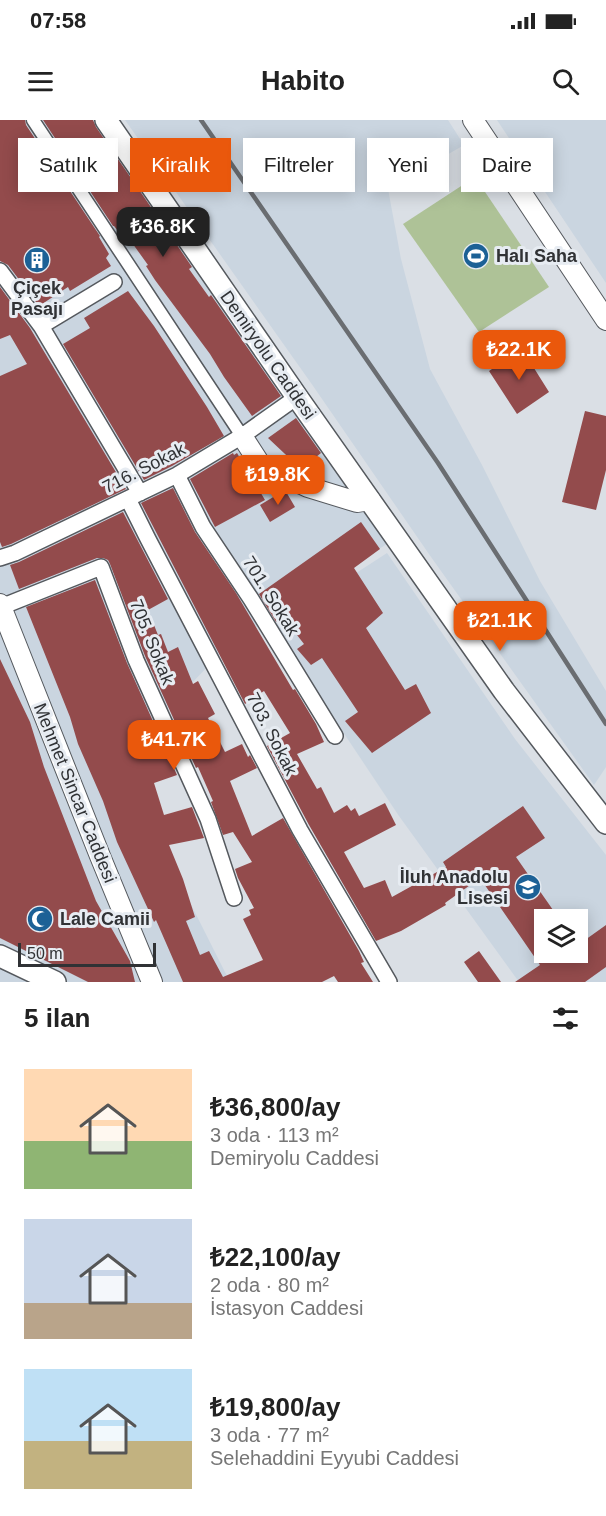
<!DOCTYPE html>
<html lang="tr">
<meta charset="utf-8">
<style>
:root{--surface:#fff;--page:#f2f2f2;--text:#222;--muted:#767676;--accent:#ea580c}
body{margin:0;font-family:Arial,sans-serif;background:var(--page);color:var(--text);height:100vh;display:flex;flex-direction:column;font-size:22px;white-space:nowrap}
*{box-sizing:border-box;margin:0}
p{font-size:20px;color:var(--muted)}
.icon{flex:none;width:33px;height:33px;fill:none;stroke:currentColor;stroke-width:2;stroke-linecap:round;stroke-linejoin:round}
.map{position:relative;height:862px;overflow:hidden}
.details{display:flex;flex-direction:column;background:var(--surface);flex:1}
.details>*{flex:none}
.guide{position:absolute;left:18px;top:18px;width:570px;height:54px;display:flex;gap:12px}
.controls{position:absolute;left:534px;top:789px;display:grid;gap:12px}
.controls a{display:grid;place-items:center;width:54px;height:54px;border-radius:0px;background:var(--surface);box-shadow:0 3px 15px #0003;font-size:30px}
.scale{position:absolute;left:18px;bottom:15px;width:138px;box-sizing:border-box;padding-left:6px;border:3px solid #303235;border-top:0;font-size:16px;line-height:21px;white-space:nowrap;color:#303235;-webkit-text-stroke:4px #e7ecf2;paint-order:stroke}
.price{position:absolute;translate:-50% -51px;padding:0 14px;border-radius:12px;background:var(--accent);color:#fff;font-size:20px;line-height:39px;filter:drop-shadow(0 2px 3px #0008)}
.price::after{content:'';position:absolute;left:50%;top:36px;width:18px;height:14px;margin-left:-9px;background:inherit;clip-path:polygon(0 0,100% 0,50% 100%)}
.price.current{background:#222;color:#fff}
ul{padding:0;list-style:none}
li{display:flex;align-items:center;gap:18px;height:150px;padding:0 24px}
li span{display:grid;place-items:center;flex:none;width:168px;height:120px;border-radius:0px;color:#555}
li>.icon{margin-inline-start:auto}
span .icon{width:72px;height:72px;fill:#fffc;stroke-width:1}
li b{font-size:26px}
h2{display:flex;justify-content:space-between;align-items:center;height:72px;padding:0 24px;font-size:26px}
.chip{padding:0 21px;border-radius:0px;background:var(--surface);box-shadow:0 3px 15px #0003;font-size:21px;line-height:54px}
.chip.current{background:var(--accent);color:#fff}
.status{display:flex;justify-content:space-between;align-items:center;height:42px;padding:0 30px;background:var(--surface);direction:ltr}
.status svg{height:16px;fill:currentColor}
header{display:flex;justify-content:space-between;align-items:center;height:78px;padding:0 24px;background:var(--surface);font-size:27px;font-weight:700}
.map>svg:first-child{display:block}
</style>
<div class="status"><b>07:58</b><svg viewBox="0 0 49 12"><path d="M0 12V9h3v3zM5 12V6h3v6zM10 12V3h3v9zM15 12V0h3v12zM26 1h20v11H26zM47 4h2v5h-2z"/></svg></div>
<header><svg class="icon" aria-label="menu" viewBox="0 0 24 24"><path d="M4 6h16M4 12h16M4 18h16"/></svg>Habito<svg class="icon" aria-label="search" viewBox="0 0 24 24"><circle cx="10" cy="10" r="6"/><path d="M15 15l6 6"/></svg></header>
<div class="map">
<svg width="606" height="862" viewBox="0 0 606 862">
<rect width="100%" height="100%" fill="#dadfe5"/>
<path fill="#cad5e0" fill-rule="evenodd" d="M 0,0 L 119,0 L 401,415 L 228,525 L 136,622 L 152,707 L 230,862 L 0,862 Z
M 125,0 L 448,0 L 464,25 L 388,69 L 401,139 L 430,249 L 482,345 L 540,461 L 606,571 L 606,647 L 594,665 L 431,437 L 311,263 Z
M 497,0 L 606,0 L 606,163 Z
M 387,433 L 515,619 L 606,735 L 606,862 L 519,862 L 399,696 L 273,507 ZM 544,800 L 578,800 L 578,832 L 544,832 Z"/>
<path fill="#aec297" d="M 475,57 L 549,167 L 479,212 L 403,104 Z"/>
<path fill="#934b4c" d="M 0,0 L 25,0 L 26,5 L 100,116 L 99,117 L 109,134 L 106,138 L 111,146 L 70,171 L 68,167 L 39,186 L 8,145 L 0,141 Z
M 43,0 L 93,0 L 96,7 L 192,147 L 189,149 L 209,177 L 211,175 L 281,276 L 252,296 L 224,257 L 210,234 L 155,160 L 146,146 L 148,145 L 130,120 L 127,122 L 114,106 L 113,106 Z
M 0,167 L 30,208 L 126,369 L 11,424 L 2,427 L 0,422 L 0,256 L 27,244 L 10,215 L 0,219 Z
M 128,171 L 154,206 L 207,287 L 224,316 L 172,346 L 144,360 L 63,224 L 90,208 L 84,198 Z
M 522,229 L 549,272 L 517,294 L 489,251 Z
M 585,291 L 606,296 L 606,350 L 596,390 L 562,382 Z
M 296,298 L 321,333 L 301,349 L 268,318 Z
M 233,333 L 234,335 L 237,333 L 265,380 L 215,407 L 190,359 Z
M 173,368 L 195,412 L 236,473 L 293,570 L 295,569 L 316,604 L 324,622 L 297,634 L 317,669 L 321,667 L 334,693 L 347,685 L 351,691 L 355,688 L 359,696 L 385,683 L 396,705 L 344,732 L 364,768 L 385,760 L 392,777 L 446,747 L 443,742 L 523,686 L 545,718 L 516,737 L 560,800 L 544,800 L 544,832 L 578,832 L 578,825 L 606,805 L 606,847 L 585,862 L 515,862 L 540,845 L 480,758 L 445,783 L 446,785 L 401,811 L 376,821 L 309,705 L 267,626 L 290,613 L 264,571 L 245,584 L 141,383 Z
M 285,370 L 295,387 L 270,402 L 260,385 Z
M 123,392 L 168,479 L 148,490 L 158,515 L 161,514 L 168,532 L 178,527 L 193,564 L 198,561 L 215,594 L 208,598 L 225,632 L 242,624 L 248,637 L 250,635 L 257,648 L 230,661 L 252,716 L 283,698 L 359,831 L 364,842 L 361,843 L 373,862 L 338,862 L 334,856 L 322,862 L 183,862 L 156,800 L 154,802 L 117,722 L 103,681 L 78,624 L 70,597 L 26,487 L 95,460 L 127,543 L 177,655 L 154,663 L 164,695 L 192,687 L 204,718 L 169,725 L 183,759 L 195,797 L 186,801 L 200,835 L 209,831 L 223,857 L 263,840 L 243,799 L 251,795 L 249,790 L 254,788 L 238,758 L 235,749 L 252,742 L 233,712 L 223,715 L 211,682 L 213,681 L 198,647 L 196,648 L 145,536 L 110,444 L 108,440 L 103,438 L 97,438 L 19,469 L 10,445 L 19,442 Z
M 361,402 L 380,429 L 354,448 L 383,493 L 366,508 L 405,570 L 416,564 L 431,593 L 372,633 L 345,601 L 358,592 L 322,538 L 311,545 L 297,529 L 304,524 L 283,497 L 276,502 L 259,474 Z
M 0,539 L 30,602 L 44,647 L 96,781 L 130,841 L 135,862 L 88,862 L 0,818 Z
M 479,831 L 501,862 L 478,862 L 464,842 Z"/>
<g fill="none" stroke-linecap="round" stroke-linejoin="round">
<g stroke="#55595e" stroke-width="15">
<path id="pedestrian" d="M 33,0 L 242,316"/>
</g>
<g stroke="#55595e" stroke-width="18">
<path id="minor" d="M 0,151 L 41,206 L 140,373
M 41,206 L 114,162
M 177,355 L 203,407 L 251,479 L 335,616
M 128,379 L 148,419 L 300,710 L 389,862
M 0,438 L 15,433 L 177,355 L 242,316 L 297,277
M 1,487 L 101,447 L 136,540 L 208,699 L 234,778"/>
</g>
<g stroke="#55595e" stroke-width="22">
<path id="tertiary" d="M 473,0 L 606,200
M 242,316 L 260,344 L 308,367 L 357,382 L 370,380
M 0,484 L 100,736 L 152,862"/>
</g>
<g stroke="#55595e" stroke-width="24">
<path id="secondary" d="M 106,0 L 297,277 L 504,571 L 606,703
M 0,836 L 55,862"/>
</g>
<use href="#pedestrian" stroke="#fff" stroke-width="12"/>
<use href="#minor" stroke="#fff" stroke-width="15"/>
<use href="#tertiary" stroke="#fff" stroke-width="20"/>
<use href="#secondary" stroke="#fff" stroke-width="21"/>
<path stroke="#6a6d71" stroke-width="4.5" d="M 201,0 L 438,343 L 606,604"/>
</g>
<defs>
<g id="stadium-disc" transform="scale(1.35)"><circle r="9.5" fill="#1c6196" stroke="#e7ecf2"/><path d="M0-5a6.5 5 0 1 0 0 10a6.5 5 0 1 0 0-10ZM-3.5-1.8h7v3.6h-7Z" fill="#fff"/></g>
<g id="building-disc" transform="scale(1.35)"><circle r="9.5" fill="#1c6196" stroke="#e7ecf2"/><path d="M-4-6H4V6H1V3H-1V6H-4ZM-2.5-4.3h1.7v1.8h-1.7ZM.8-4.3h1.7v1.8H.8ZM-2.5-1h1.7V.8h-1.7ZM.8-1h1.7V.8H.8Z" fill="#fff"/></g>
<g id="school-disc" transform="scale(1.35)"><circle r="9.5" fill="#1c6196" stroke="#e7ecf2"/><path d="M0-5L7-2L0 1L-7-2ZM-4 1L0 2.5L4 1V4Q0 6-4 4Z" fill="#fff"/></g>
<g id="mosque-disc" transform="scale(1.35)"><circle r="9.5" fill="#1c6196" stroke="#e7ecf2"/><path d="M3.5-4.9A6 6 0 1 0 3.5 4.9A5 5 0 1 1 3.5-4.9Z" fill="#fff"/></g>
</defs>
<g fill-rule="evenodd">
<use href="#stadium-disc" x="476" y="136"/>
<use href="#building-disc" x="37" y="140"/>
<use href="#school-disc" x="528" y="767"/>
<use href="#mosque-disc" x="40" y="799"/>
</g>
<g text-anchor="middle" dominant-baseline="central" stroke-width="6" stroke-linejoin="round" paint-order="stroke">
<g font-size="18" font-weight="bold" fill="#303235" stroke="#e7ecf2" text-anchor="start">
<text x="496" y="136">Halı Saha</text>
<text x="37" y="168" text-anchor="middle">Çiçek<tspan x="37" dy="21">Pasajı</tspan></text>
<text x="508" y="757" text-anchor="end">İluh Anadolu<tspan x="508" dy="21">Lisesi</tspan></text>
<text x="60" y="799">Lale Camii</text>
</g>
<g font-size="18" fill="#303235" stroke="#e7ecf2">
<text transform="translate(268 235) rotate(55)">Demiryolu Caddesi</text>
<text transform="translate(144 348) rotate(-27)">716. Sokak</text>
<text transform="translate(271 476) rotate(58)">701. Sokak</text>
<text transform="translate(152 522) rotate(68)">705. Sokak</text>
<text transform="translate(272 614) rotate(63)">703. Sokak</text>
<text transform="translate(75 673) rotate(68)">Mehmet Sincar Caddesi</text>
</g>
</g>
</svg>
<div class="controls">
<a><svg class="icon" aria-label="layers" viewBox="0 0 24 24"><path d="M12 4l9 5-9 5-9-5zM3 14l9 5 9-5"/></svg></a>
</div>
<div class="scale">50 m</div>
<b class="price current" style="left:163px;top:138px">₺36.8K</b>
<b class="price" style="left:519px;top:261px">₺22.1K</b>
<b class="price" style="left:278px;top:386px">₺19.8K</b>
<b class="price" style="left:500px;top:532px">₺21.1K</b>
<b class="price" style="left:174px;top:651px">₺41.7K</b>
<div class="guide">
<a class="chip">Satılık</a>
<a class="chip current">Kiralık</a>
<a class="chip">Filtreler</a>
<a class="chip">Yeni</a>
<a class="chip">Daire</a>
</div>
</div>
<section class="details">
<h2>5 ilan<svg class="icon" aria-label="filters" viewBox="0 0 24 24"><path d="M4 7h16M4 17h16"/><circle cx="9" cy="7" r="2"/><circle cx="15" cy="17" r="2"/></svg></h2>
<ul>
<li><span style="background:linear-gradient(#ffd9b3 60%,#8fb573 0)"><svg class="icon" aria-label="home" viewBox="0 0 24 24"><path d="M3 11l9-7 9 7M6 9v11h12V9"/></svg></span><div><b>₺36,800/ay</b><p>3 oda · 113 m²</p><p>Demiryolu Caddesi</p></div></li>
<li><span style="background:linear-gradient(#c9d6e8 70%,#b9a48a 0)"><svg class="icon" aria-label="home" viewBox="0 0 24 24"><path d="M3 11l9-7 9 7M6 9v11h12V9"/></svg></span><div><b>₺22,100/ay</b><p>2 oda · 80 m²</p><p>İstasyon Caddesi</p></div></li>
<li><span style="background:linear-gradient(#bfe0f5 60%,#c2b280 0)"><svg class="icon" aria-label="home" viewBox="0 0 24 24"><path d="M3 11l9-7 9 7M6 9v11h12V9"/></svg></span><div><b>₺19,800/ay</b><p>3 oda · 77 m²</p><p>Selehaddini Eyyubi Caddesi</p></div></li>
</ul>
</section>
